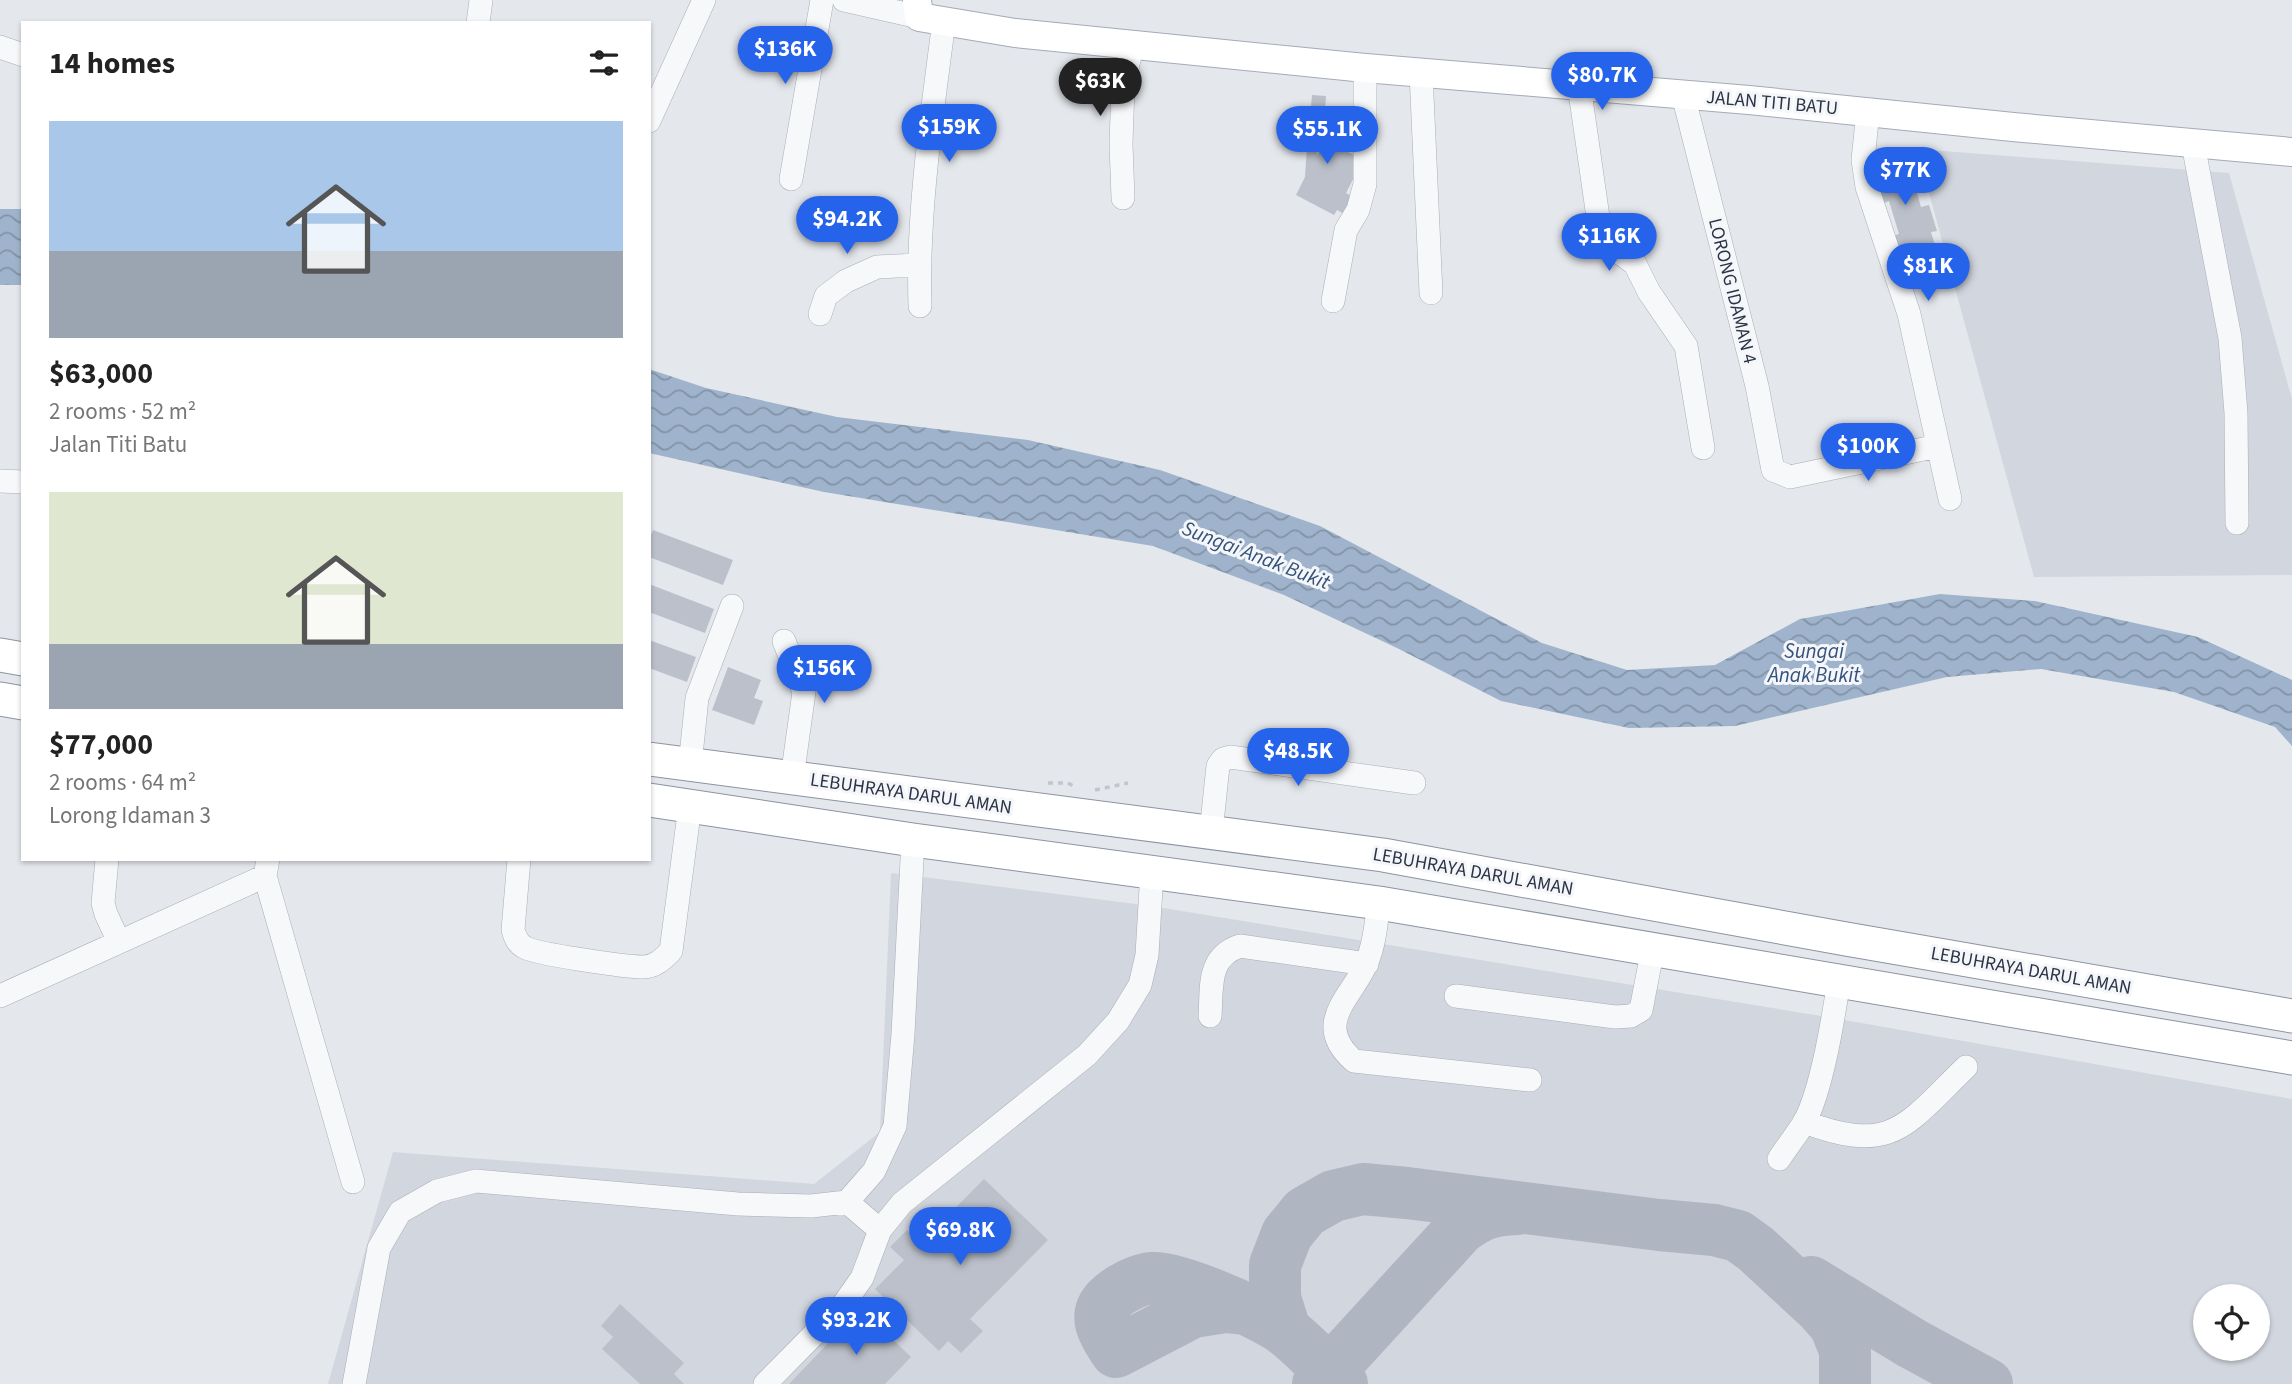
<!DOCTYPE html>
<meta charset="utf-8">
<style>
:root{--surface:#fff;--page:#f2f2f2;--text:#222;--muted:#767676;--accent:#2563eb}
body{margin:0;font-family:"Source Sans 3",sans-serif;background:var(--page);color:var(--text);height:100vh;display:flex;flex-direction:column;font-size:26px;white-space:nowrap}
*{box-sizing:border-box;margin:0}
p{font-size:23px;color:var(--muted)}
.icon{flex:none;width:38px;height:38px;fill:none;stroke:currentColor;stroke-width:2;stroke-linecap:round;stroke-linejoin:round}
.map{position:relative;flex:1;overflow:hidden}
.sheet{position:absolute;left:21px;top:21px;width:630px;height:840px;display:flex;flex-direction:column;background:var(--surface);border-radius:0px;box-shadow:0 2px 5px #0004}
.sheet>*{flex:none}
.tools{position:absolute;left:2193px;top:1284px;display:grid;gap:14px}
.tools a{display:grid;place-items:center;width:77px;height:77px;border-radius:50%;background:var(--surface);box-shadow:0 2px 5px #0004;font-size:35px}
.price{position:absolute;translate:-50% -60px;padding:0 16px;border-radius:24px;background:var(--accent);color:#fff;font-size:23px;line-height:46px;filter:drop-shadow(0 2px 4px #0008)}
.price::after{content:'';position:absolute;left:50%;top:42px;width:21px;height:16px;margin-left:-10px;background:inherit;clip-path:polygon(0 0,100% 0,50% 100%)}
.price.current{background:#222;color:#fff}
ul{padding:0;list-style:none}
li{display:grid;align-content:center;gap:14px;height:371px;padding:0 28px}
li span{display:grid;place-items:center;height:217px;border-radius:0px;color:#555}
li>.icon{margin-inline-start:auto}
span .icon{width:126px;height:126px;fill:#fffc;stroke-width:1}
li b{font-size:30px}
h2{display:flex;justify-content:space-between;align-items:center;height:84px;padding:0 28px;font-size:30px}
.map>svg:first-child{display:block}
</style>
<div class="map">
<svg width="2292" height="1384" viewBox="0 0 2292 1384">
<defs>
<pattern id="water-waves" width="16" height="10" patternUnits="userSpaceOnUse" patternTransform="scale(1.75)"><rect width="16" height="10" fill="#9fb4cc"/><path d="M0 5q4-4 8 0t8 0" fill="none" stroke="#8293a7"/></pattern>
</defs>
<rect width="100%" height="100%" fill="#e4e7ec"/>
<path fill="#d2d6de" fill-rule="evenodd" d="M 1917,149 L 2229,173 L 2292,399 L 2292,575 L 2034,577 Z
M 891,873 L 1151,906 L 1833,1018 L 2292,1099 L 2292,1384 L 328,1384 L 393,1152 L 814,1184 L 880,1132 ZM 2205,1297 L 2258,1297 L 2258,1349 L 2205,1349 Z"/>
<path fill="url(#water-waves)" d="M 0,209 L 23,209 L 23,285 L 0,285 Z
M 649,369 L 706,388 L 837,417 L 1028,440 L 1160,470 L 1320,526 L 1542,643 L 1627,670 L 1715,665 L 1800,619 L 1940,594 L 2035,601 L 2198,637 L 2292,680 L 2292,746 L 2275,727 L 2174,692 L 2041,669 L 1947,677 L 1735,726 L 1629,728 L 1501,701 L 1397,648 L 1284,595 L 1153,546 L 824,492 L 649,453 Z"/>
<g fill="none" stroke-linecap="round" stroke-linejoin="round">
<path stroke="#b0b6c1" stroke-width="52" d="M 1811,1282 L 1913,1344 L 1987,1384
M 1245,1309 L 1225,1307 L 1193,1312 L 1116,1352 C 1105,1335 1091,1317 1109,1299 C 1119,1289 1139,1279 1152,1278 C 1178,1276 1266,1315 1287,1332 C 1307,1348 1324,1367 1342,1384
M 1285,1330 L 1275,1298 L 1275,1265 L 1287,1234 L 1305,1212 L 1333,1196 L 1363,1189 L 1407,1193 L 1659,1225 L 1714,1230 L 1738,1236 L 1756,1249 L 1820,1308 L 1835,1325 L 1845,1350 L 1845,1384
M 1318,1384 L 1461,1228 C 1482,1213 1492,1210 1517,1209"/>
</g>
<path fill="#bbc0ca" d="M 1312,95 L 1326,96 L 1324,125 L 1331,126 L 1329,144 L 1322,143 L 1322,148 L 1317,148 L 1317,156 L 1319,151 L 1326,155 L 1333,144 L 1363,160 L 1346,193 L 1355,198 L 1346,215 L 1337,210 L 1334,215 L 1296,195 L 1305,177 L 1307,147 L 1301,146 L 1301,141 L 1308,142 Z
M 1909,150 L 1921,192 L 1917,193 L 1921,207 L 1929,205 L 1937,231 L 1931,232 L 1938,255 L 1901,266 L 1892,236 L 1899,234 L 1889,201 L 1881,204 L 1868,161 Z
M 653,530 L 733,560 L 723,585 L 649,557 L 649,539 Z
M 649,584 L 714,609 L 705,633 L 649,612 Z
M 649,640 L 696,657 L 687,682 L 649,668 Z
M 728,667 L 761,680 L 754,698 L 763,701 L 754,725 L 712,710 Z
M 984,1179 L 1048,1240 L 970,1319 L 983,1331 L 961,1353 L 948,1341 L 939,1351 L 875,1289 L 904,1260 L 890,1247 L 907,1230 L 921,1243 Z
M 620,1304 L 684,1363 L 674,1374 L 684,1384 L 640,1384 L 602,1349 L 613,1337 L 601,1326 Z
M 861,1309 L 911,1357 L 885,1384 L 789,1384 Z"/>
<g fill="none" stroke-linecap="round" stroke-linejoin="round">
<g stroke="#a9aeb7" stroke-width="24">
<path id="minor" d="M 844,0 L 919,17
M 478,23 L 481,0
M 0,47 L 23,55
M 1421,73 L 1431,293
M 1579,85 L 1600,231 L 1605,242 L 1635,264 L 1649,292 L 1686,346 L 1703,448
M 1683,95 L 1757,386 L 1773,470 L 1790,477 L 1938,446
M 1868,111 L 1863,160 L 1867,187 L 1909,314 L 1950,499
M 649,121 L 704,0
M 2193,144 L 2230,338 L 2236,413 L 2237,523
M 791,179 L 822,0
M 1123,198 L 1121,144 L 1123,85 L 1133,43
M 1333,301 L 1346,230 L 1358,210 L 1365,184 L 1365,68
M 920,306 C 917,211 932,115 944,21
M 820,314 L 826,296 L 846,281 L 877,267 L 918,265
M 0,481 L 23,482
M 784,641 L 804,692 L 792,778
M 690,765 L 697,698 L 732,606
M 1211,832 L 1218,766 L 1223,759 L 1230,757 L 1414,783
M 107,859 L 103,903 L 106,914 L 119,942
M 268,859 L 265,876 L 353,1182
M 519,859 L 513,930 C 515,937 517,943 524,947 C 534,954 628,967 643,967 C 655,967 663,959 671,951 L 690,806
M 1379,903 C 1376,922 1375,943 1367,962 C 1352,998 1311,1023 1354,1061 L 1530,1080
M 0,996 L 265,876
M 1456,996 L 1615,1017 L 1631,1016 L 1641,1010 L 1653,948
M 1210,1016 C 1212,987 1207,957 1240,946 L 1367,964
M 1804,1122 C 1893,1155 1905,1126 1966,1067
M 1779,1159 C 1787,1147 1796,1135 1804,1123 C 1822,1090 1833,1019 1839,981
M 847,1202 L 880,1230
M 354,1384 L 379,1248 L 400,1212 L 437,1191 L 476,1181 L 738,1204 L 811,1206 L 847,1202 L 874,1171 L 895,1126 L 903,1034 L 913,840
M 765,1384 L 843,1305 L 862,1278 L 880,1230 L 902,1203 L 1087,1055 L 1118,1021 L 1140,985 L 1147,955 L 1152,871"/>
</g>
<g stroke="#a3abb8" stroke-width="30">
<path id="major" d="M 917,0 L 919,17 L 1015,33 L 1365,68 L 1749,100 L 2013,127 L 2292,152"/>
</g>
<g stroke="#8b94a3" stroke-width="35">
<path id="highway" d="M 0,655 L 23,659
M 0,699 L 23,703
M 649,759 L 1383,855 L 1846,939 L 2292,1016
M 649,800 L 913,840 L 1379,903 L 2292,1058"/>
</g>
<path stroke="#c2c5cb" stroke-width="3.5" stroke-dasharray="5 5" stroke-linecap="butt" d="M 1048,783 L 1068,783 L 1075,787
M 1095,790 L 1128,783"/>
<use href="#minor" stroke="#f7f8fa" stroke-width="23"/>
<use href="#major" stroke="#fff" stroke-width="28"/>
<use href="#highway" stroke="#fff" stroke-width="33"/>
</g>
<g text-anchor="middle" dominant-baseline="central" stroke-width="6" stroke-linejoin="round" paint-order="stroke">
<g font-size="19" fill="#2b3445" stroke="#f4f6f9">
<text transform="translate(1772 103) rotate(5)">JALAN TITI BATU</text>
<text transform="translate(1732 291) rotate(76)">LORONG IDAMAN 4</text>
<text transform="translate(911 794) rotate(8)">LEBUHRAYA DARUL AMAN</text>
<text transform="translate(1473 872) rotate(10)">LEBUHRAYA DARUL AMAN</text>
<text transform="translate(2031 971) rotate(10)">LEBUHRAYA DARUL AMAN</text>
</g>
<g font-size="21" font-style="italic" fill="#34527a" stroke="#f4f6f9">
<text transform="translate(1256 555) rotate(21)">Sungai Anak Bukit</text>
<text x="1814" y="651">Sungai<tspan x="1814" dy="24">Anak Bukit</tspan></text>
</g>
</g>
</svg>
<div class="tools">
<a><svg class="icon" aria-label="locate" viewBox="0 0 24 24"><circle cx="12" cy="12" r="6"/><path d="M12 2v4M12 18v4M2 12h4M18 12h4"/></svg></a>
</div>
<b class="price" style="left:785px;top:86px">$136K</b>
<b class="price" style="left:1602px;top:112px">$80.7K</b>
<b class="price current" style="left:1100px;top:118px">$63K</b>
<b class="price" style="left:949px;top:164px">$159K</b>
<b class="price" style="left:1327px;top:166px">$55.1K</b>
<b class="price" style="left:1905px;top:207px">$77K</b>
<b class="price" style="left:847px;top:256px">$94.2K</b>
<b class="price" style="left:1609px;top:273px">$116K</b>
<b class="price" style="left:1928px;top:303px">$81K</b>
<b class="price" style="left:1868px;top:483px">$100K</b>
<b class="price" style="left:824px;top:705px">$156K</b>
<b class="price" style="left:1298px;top:788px">$48.5K</b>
<b class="price" style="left:960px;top:1267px">$69.8K</b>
<b class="price" style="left:856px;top:1357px">$93.2K</b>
<section class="sheet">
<h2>14 homes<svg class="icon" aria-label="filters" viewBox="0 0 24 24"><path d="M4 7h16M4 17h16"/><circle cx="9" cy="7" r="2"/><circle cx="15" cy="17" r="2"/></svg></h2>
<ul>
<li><span style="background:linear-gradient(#a9c7e8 60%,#9aa5b1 0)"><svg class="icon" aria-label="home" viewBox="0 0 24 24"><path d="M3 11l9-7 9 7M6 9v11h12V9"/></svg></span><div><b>$63,000</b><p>2 rooms · 52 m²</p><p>Jalan Titi Batu</p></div></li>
<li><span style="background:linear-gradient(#dfe7d0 70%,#9aa5b1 0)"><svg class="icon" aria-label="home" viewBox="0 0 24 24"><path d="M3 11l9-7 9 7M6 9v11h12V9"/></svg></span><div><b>$77,000</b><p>2 rooms · 64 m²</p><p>Lorong Idaman 3</p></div></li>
</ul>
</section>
</div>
